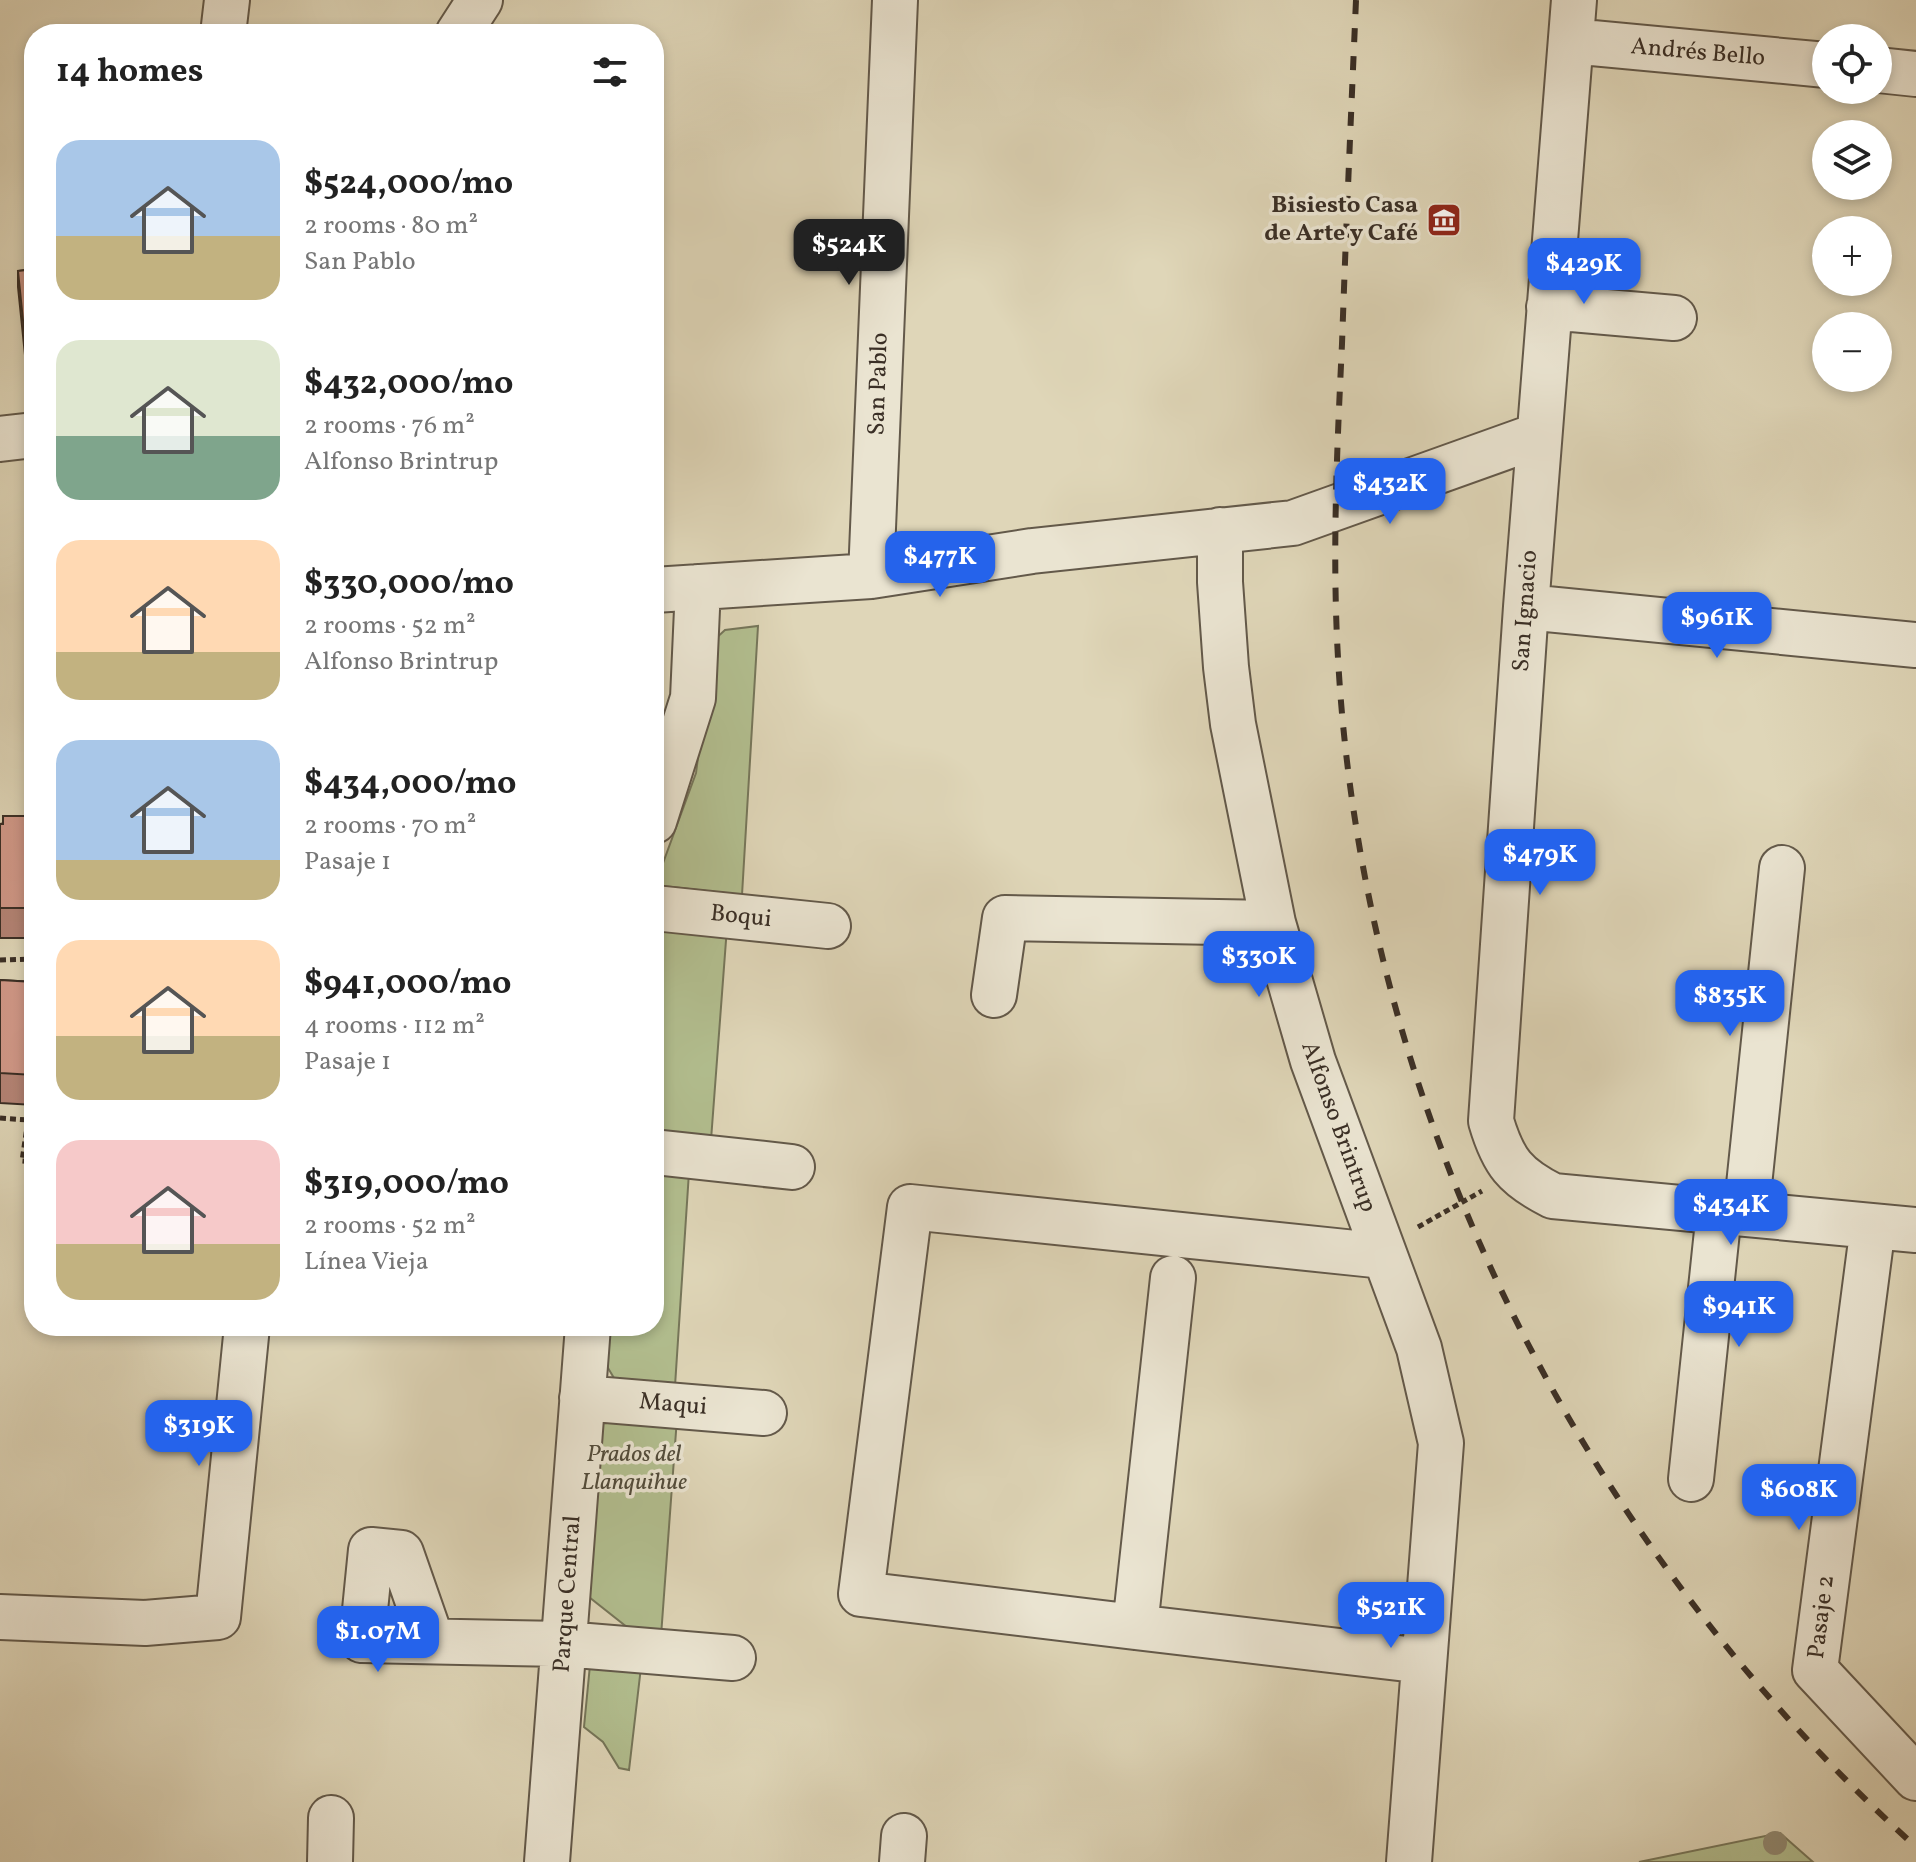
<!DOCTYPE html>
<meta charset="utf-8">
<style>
:root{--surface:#fff;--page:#f2f2f2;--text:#222;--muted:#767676;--accent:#2563eb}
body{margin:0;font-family:Vollkorn,serif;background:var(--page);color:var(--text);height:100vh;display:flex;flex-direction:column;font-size:30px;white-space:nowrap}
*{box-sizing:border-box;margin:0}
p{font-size:26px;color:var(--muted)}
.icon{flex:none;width:44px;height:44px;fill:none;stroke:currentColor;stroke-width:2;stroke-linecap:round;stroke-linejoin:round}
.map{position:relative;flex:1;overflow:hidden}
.sheet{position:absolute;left:24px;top:24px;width:640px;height:1312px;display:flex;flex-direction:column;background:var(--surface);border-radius:32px;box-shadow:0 4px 12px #0003}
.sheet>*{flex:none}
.tools{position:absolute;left:1812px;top:24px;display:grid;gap:16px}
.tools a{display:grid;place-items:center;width:80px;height:80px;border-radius:50%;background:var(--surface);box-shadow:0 4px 12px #0003;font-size:40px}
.price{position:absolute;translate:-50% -68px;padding:0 18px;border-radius:16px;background:var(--accent);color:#fff;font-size:26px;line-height:52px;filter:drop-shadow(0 2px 4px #0008)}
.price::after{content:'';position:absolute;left:50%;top:48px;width:24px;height:18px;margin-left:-12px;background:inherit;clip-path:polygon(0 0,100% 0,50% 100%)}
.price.active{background:#222;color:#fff}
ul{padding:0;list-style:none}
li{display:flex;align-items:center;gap:24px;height:200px;padding:0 32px}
li span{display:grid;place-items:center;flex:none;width:224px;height:160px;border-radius:24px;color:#555}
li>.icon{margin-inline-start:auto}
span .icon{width:96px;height:96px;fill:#fffc;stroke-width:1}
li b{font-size:34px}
h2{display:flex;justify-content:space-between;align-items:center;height:96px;padding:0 32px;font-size:34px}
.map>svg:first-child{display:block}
</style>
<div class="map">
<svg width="1916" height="1862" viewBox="0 0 1916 1862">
<rect width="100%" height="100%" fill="#dfd6b8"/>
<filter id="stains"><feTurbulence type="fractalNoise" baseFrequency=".0025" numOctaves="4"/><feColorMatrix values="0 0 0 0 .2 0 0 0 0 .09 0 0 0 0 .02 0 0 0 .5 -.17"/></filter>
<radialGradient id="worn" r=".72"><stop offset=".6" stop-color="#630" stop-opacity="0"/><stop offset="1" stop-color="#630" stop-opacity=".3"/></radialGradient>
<path fill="#b2be8f" stroke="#76765a" stroke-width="2" d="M 758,626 L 742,895 L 655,885 L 696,773 L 713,641 L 725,630 Z
M 669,919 L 727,927 L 711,1140 L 654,1134 L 654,950 L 656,931 Z
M 654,1165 L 689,1172 L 675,1386 L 614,1378 L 605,1363 L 608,1326 L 654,1326 Z
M 620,1411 L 677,1418 L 661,1636 L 632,1631 L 589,1597 L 599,1424 Z
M 590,1665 L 641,1667 L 629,1770 L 619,1768 L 603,1742 L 584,1727 Z
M 1780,1833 L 1813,1862 L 1639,1862 Z"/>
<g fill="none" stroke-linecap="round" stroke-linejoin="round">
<g stroke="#63594a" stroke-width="48">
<path id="minor" d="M 1574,0 L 1526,607 L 1491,1121 C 1503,1162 1515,1177 1553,1196 L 1916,1230
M 223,34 L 227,0
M 458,34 L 480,0
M 1571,41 L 1826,65
M 1878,70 L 1916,74
M 1549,307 L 1674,318
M 0,439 L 34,435
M 1220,530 L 1220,582 L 1226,667 L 1233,724 L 1273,923 L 1313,1061 L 1419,1348 L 1441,1443 L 1409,1862
M 871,576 L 895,0
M 654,590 L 871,576 L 1032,551 L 1293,523 L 1539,435
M 1526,607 L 1916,645
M 654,821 L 693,698 L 698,587
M 654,908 L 828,926
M 994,995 L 1005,918 L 1273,923
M 654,1152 L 792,1167
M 1746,1214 L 1782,868
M 1873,1226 L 1815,1670 L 1916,1778
M 1173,1278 L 1135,1627 L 1424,1661
M 582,1398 L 764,1413
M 1691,1479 L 1719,1212
M 0,1617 L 145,1623 L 218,1617 L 247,1326
M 1135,1627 L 861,1594 L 910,1207 L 1384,1256
M 431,1639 L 401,1553 L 371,1550 L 362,1640 L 564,1644 L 733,1658
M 330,1862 L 331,1818
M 547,1862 L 588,1326
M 902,1862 L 904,1836"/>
</g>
<path stroke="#3a2f26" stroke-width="5" stroke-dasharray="6 4" stroke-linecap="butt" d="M 0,960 L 34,959
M 0,1118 L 28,1120 L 22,1161 L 34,1162
M 1418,1227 L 1482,1191"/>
<use href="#minor" stroke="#eae4d1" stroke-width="44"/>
<path stroke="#3a2f26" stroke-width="6" stroke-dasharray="14 14" stroke-linecap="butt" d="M 1356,0 C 1351,115 1346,229 1342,344 C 1337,449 1332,553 1338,658 C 1363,1114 1580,1542 1916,1847"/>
</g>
<circle fill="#918a73" cx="1775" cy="1843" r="12"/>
<path fill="#b48476" stroke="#3a2f26" stroke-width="2" d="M 34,269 L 34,364 L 26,365 L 18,287 L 18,271 Z
M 34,816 L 34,938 L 0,938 L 0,824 Z
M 0,980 L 34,982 L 34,1105 L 0,1103 Z"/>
<path fill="#d19989" stroke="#3a2f26" stroke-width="2" d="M 34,269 L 34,349 L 26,350 L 18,271 Z
M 3,816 L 34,816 L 34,908 L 0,908 L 0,824 L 3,824 Z
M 0,980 L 34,982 L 34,1075 L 0,1073 Z"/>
<defs>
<g id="museum-square" transform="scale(1.8)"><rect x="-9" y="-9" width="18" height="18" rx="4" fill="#8f2418" stroke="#eae4d1"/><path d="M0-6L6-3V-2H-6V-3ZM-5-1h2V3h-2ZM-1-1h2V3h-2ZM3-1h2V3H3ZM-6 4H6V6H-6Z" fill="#fff"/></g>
</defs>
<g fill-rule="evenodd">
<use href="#museum-square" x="1444" y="220"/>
</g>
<g text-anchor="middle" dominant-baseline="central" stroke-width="7" stroke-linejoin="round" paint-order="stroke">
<g font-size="24" fill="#3a2f26" stroke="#eae4d1">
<text transform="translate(1698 53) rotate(5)">Andrés Bello</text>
<text transform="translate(879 384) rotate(-88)">San Pablo</text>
<text transform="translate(1526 611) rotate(-86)">San Ignacio</text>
<text transform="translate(741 917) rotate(6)">Boqui</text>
<text transform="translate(1338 1127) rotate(70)">Alfonso Brintrup</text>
<text transform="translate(673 1405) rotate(5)">Maqui</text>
<text transform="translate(568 1594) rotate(-86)">Parque Central</text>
<text transform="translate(1822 1617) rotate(-83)">Pasaje 2</text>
</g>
<g font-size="24" font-weight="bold" fill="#3a2f26" stroke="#eae4d1" text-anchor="end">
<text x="1418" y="206">Bisiesto Casa<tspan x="1418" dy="28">de Arte y Café</tspan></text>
</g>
<g font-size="24" font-style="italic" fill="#524c3b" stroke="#eae4d1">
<text x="634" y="1455">Prados del<tspan x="634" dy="28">Llanquihue</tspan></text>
</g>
</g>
<rect width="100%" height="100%" filter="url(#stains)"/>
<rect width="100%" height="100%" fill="url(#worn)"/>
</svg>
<div class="tools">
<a><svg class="icon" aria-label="locate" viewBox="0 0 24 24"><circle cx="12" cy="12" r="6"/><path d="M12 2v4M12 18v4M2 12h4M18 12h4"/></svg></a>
<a><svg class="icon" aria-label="layers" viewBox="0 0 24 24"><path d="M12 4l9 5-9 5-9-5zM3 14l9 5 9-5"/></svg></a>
<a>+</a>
<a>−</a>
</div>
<b class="price active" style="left:849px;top:287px">$524K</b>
<b class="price" style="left:1584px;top:306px">$429K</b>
<b class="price" style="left:1390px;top:526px">$432K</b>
<b class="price" style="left:940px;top:599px">$477K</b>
<b class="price" style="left:1717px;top:660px">$961K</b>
<b class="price" style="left:1540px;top:897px">$479K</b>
<b class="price" style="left:1259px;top:999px">$330K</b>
<b class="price" style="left:1730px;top:1038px">$835K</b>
<b class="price" style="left:1731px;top:1247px">$434K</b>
<b class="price" style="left:1739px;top:1349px">$941K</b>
<b class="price" style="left:199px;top:1468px">$319K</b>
<b class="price" style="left:1799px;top:1532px">$608K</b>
<b class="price" style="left:1391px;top:1650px">$521K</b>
<b class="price" style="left:378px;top:1674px">$1.07M</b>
<section class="sheet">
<h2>14 homes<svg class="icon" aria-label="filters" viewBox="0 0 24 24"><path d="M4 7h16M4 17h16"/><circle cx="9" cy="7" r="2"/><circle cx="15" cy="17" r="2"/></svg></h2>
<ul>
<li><span style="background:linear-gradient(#a9c7e8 60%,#c2b280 0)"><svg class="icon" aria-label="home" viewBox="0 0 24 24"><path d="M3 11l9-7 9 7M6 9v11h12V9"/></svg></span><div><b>$524,000/mo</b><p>2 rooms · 80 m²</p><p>San Pablo</p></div></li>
<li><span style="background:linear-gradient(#dfe7d0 60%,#7fa58c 0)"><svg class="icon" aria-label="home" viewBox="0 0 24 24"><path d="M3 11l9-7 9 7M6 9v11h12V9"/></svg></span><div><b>$432,000/mo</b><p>2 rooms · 76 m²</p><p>Alfonso Brintrup</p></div></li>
<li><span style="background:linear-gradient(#ffd9b3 70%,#c2b280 0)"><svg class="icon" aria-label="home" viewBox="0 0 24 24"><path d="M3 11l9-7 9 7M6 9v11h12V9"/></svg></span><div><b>$330,000/mo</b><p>2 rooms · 52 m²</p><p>Alfonso Brintrup</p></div></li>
<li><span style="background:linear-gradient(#a9c7e8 75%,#c2b280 0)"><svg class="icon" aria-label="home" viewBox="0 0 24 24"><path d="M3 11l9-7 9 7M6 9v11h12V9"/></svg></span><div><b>$434,000/mo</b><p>2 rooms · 70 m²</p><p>Pasaje 1</p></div></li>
<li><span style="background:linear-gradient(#ffd9b3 60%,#c2b280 0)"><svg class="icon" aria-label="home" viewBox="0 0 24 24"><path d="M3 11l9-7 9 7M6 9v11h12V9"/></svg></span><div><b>$941,000/mo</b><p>4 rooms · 112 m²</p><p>Pasaje 1</p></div></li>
<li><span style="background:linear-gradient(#f6c9c9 65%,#c2b280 0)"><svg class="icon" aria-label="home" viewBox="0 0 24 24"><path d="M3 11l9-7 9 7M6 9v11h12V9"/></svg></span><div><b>$319,000/mo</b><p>2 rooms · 52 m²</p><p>Línea Vieja</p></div></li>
</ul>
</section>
</div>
